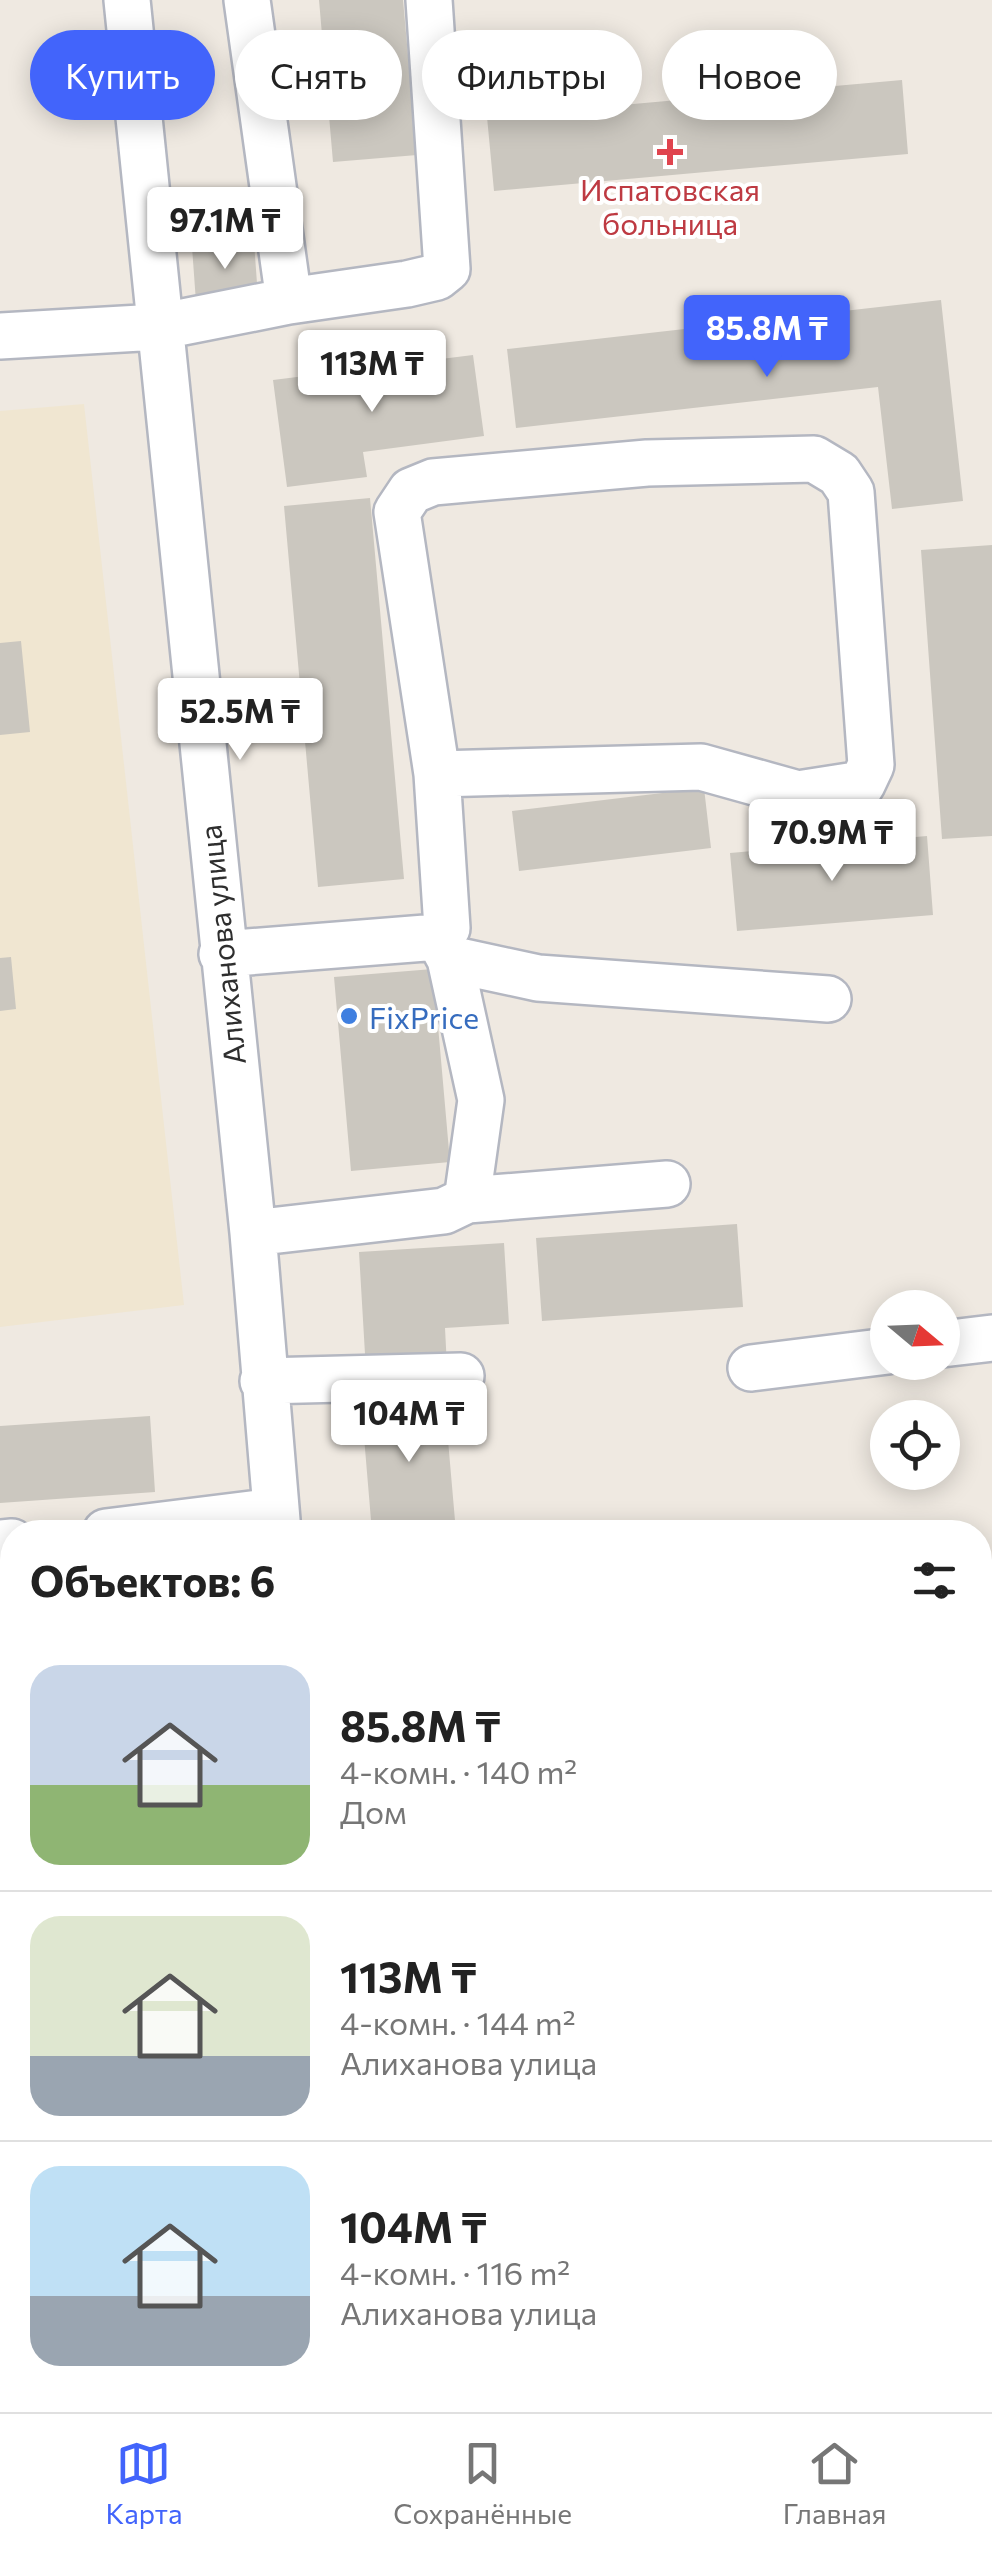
<!DOCTYPE html>
<html lang="ru">
<meta charset="utf-8">
<style>
:root{--surface:#fff;--page:#f6f6f6;--text:#222;--muted:#767676;--line:#e0e0e0;--accent:#4264fb}
body{margin:0;font-family:Commissioner,sans-serif;background:var(--page);color:var(--text);height:100vh;display:flex;flex-direction:column;font-size:38px;white-space:nowrap}
*{box-sizing:border-box;margin:0}
p{font-size:32px;color:var(--muted)}
.icon{flex:none;width:55px;height:55px;fill:none;stroke:currentColor;stroke-width:2;stroke-linecap:round;stroke-linejoin:round}
.map{position:relative;flex:1;overflow:hidden}
.details{position:absolute;left:0px;top:1520px;width:992px;height:892px;display:flex;flex-direction:column;background:var(--surface);border-radius:40px 40px 0 0;box-shadow:0 5px 25px #0003}
.details>*{flex:none}
.guide{position:absolute;left:30px;top:30px;width:932px;height:90px;display:flex;gap:20px}
.needle{width:65px;rotate:109deg}
.fabs{position:absolute;left:870px;top:1290px;display:grid;gap:20px}
.fabs a{display:grid;place-items:center;width:90px;height:90px;border-radius:50%;background:var(--surface);box-shadow:0 5px 25px #0003;font-size:50px}
.price{position:absolute;translate:-50% -85px;padding:0 22px;border-radius:10px;background:#fff;color:#222;font-size:32px;line-height:65px;filter:drop-shadow(0 2px 5px #0008)}
.price::after{content:'';position:absolute;left:50%;top:60px;width:30px;height:22px;margin-left:-15px;background:inherit;clip-path:polygon(0 0,100% 0,50% 100%)}
.price.current{background:var(--accent);color:#fff}
ul{padding:0;list-style:none}
li{display:flex;align-items:center;gap:30px;height:250px;padding:0 30px}
li+li{border-top:2px solid var(--line)}
li span{display:grid;place-items:center;flex:none;width:280px;height:200px;border-radius:30px;color:#555}
li>.icon{margin-inline-start:auto}
span .icon{width:120px;height:120px;fill:#fffc;stroke-width:1}
li b{font-size:42px}
h2{display:flex;justify-content:space-between;align-items:center;height:120px;padding:0 30px;font-size:42px}
.tag{padding:0 35px;border-radius:45px;background:var(--surface);box-shadow:0 5px 25px #0003;font-size:35px;line-height:90px}
.tag.current{background:var(--accent);color:#fff}
.dock{display:flex;justify-content:space-around;align-items:center;height:140px;border-top:2px solid var(--line);background:var(--surface);font-size:28px;color:var(--muted)}
.dock a{display:grid;justify-items:center;gap:5px}
.dock .current{color:var(--accent)}
.map>svg:first-child{display:block}
</style>
<div class="map">
<svg width="992" height="2412" viewBox="0 0 992 2412">
<rect width="100%" height="100%" fill="#efe9e1"/>
<path fill="#f0e6d1" d="M 84,404 L 184,1305 L 0,1327 L 0,411 Z"/>
<path fill="#b6e59e" d="M 992,2177 L 992,2408 L 546,2412 L 545,2400 L 980,2400 L 980,2178 Z
M 12,2288 L 12,2400 L 200,2400 L 201,2412 L 0,2412 L 0,2289 Z
M 277,2400 L 437,2400 L 438,2412 L 278,2412 Z"/>
<path fill="#cbc7bf" d="M 319,0 L 403,0 L 417,155 L 333,162 Z
M 902,80 L 908,154 L 494,191 L 487,117 Z
M 254,242 L 258,297 L 196,302 L 192,247 Z
M 941,300 L 963,501 L 892,509 L 878,387 L 516,428 L 507,349 Z
M 473,355 L 484,436 L 363,452 L 367,477 L 287,487 L 273,380 Z
M 370,498 L 404,879 L 318,887 L 284,506 Z
M 992,545 L 992,836 L 942,839 L 921,550 Z
M 21,641 L 30,732 L 0,735 L 0,643 Z
M 704,788 L 711,848 L 519,871 L 512,811 Z
M 927,836 L 933,915 L 737,931 L 730,853 Z
M 11,957 L 16,1009 L 0,1011 L 0,958 Z
M 433,969 L 450,1162 L 351,1171 L 334,977 Z
M 737,1224 L 743,1307 L 542,1321 L 536,1238 Z
M 504,1243 L 509,1324 L 445,1328 L 447,1367 L 366,1371 L 359,1252 Z
M 444,1394 L 456,1532 L 372,1532 L 361,1401 Z
M 150,1416 L 155,1492 L 0,1503 L 0,1426 Z
M 992,1846 L 992,1923 L 980,1924 L 980,1847 Z
M 12,2069 L 12,2147 L 0,2148 L 0,2070 Z"/>
<g fill="none" stroke-linecap="round" stroke-linejoin="round">
<g stroke="#b4b7c1" stroke-width="50">
<path id="minor" d="M 127,0 L 253,1233 L 278,1532
M 247,0 L 289,301
M 0,336 L 158,327 L 289,301 L 407,284 L 437,277 L 447,269 L 429,0
M 222,954 L 438,937 L 447,928 L 437,774 L 397,512 L 411,491 L 433,482 L 647,463 L 814,459 L 839,474 L 851,492 L 871,765 L 862,784 L 798,794 L 701,767 L 437,774
M 450,959 L 538,978 L 828,999
M 467,1200 L 667,1184
M 253,1233 L 444,1211 L 467,1200 L 481,1100 L 450,959 L 438,937
M 942,1344 L 992,1338
M 751,1368 L 888,1351
M 263,1381 L 461,1376
M 106,1532 L 276,1511
M 0,1543 L 12,1542
M 980,1796 L 992,1795
M 0,2036 L 12,2035"/>
</g>
<g stroke="#c9c9c9" stroke-width="60">
<path id="major" d="M 980,2139 L 992,2138
M 0,2235 L 12,2234
M 231,2400 L 233,2412
M 466,2412 L 467,2400"/>
</g>
<path stroke="#c9c9c9" stroke-width="6" stroke-dasharray="8 5" stroke-linecap="butt" d="M 980,2256 L 992,2255
M 980,2304 L 992,2303
M 0,2378 L 12,2377"/>
<use href="#minor" stroke="#fff" stroke-width="45"/>
<use href="#major" stroke="#f2d163" stroke-width="55"/>
</g>
<path fill="#e0444e" stroke="#fff" stroke-width="4" d="M665 137h10v10h10v10h-10v10h-10v-10h-10v-10h10z"/>
<circle fill="#3f7fe0" stroke="#fff" stroke-width="4" cx="349" cy="1016" r="10"/>
<g text-anchor="middle" dominant-baseline="central" stroke-width="8" stroke-linejoin="round" paint-order="stroke">
<g font-size="30" fill="#be3a42" stroke="#fff">
<text x="670" y="188">Испатовская<tspan x="670" dy="34">больница</tspan></text>
</g>
<g font-size="30" fill="#2e2e2e" stroke="#fff">
<text transform="translate(221 945) rotate(-96)">Алиханова улица</text>
</g>
<g font-size="30" fill="#366cbe" stroke="#fff" text-anchor="start">
<text x="369" y="1016">FixPrice</text>
</g>
</g>
</svg>
<div class="fabs">
<a><svg class="needle" viewBox="-14 -14 28 28"><path d="M0-13l5 13h-10z" fill="#e53935"/><path d="M0 13l5-13h-10z" fill="#767676"/></svg></a>
<a><svg class="icon" aria-label="locate" viewBox="0 0 24 24"><circle cx="12" cy="12" r="6"/><path d="M12 2v4M12 18v4M2 12h4M18 12h4"/></svg></a>
</div>
<b class="price" style="left:225px;top:272px">97.1M ₸</b>
<b class="price current" style="left:767px;top:380px">85.8M ₸</b>
<b class="price" style="left:372px;top:415px">113M ₸</b>
<b class="price" style="left:240px;top:763px">52.5M ₸</b>
<b class="price" style="left:832px;top:884px">70.9M ₸</b>
<b class="price" style="left:409px;top:1465px">104M ₸</b>
<div class="guide">
<a class="tag current">Купить</a>
<a class="tag">Снять</a>
<a class="tag">Фильтры</a>
<a class="tag">Новое</a>
</div>
<section class="details">
<h2>Объектов: 6<svg class="icon" aria-label="filters" viewBox="0 0 24 24"><path d="M4 7h16M4 17h16"/><circle cx="9" cy="7" r="2"/><circle cx="15" cy="17" r="2"/></svg></h2>
<ul>
<li><span style="background:linear-gradient(#c9d6e8 60%,#8fb573 0)"><svg class="icon" aria-label="home" viewBox="0 0 24 24"><path d="M3 11l9-7 9 7M6 9v11h12V9"/></svg></span><div><b>85.8M ₸</b><p>4-комн. · 140 m²</p><p>Дом</p></div></li>
<li><span style="background:linear-gradient(#dfe7d0 70%,#9aa5b1 0)"><svg class="icon" aria-label="home" viewBox="0 0 24 24"><path d="M3 11l9-7 9 7M6 9v11h12V9"/></svg></span><div><b>113M ₸</b><p>4-комн. · 144 m²</p><p>Алиханова улица</p></div></li>
<li><span style="background:linear-gradient(#bfe0f5 65%,#9aa5b1 0)"><svg class="icon" aria-label="home" viewBox="0 0 24 24"><path d="M3 11l9-7 9 7M6 9v11h12V9"/></svg></span><div><b>104M ₸</b><p>4-комн. · 116 m²</p><p>Алиханова улица</p></div></li>
</ul>
</section>
</div>
<nav class="dock">
<a class="current"><svg class="icon" aria-label="map" viewBox="0 0 24 24"><path d="M3 6l6-2 6 2 6-2v14l-6 2-6-2-6 2zM9 4v14M15 6v14"/></svg>Карта</a>
<a><svg class="icon" aria-label="saved" viewBox="0 0 24 24"><path d="M7 4h10v16l-5-4-5 4z"/></svg>Сохранённые</a>
<a><svg class="icon" aria-label="home" viewBox="0 0 24 24"><path d="M3 11l9-7 9 7M6 9v11h12V9"/></svg>Главная</a>
</nav>
